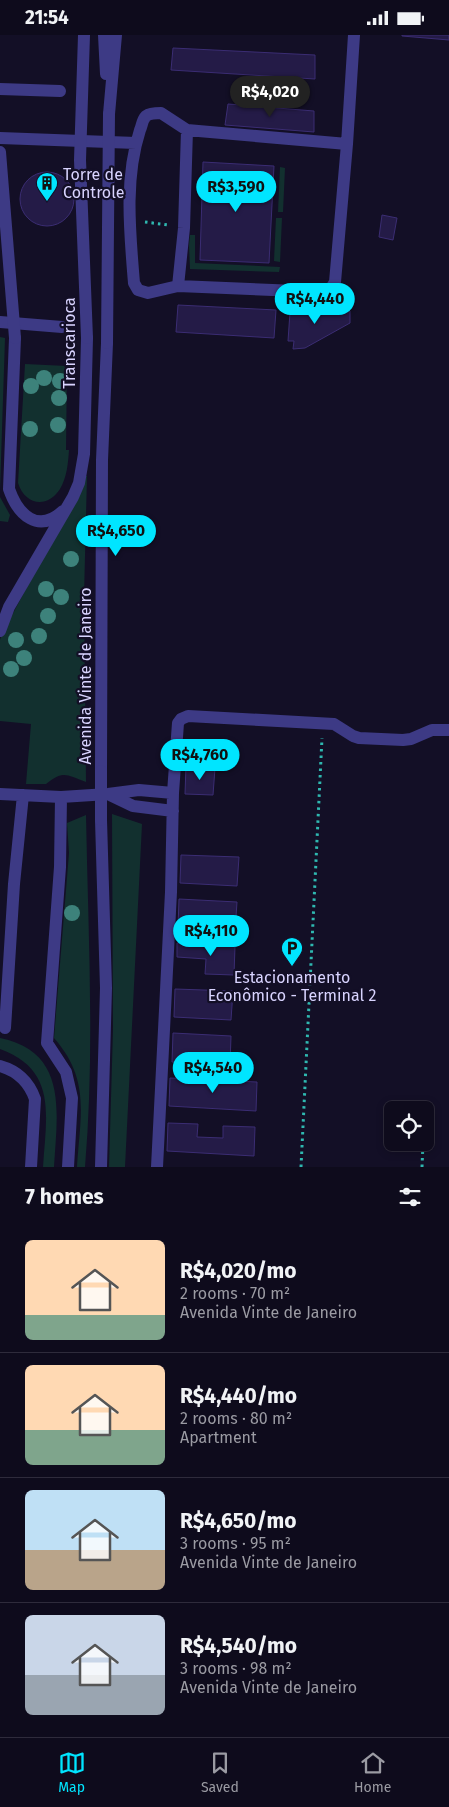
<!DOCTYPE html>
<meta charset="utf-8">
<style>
:root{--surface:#0e0b1c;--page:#1c1929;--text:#f1f3f6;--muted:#9b9ba3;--line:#2e2b3b;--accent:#00e5ff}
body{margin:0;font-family:"Fira Sans",sans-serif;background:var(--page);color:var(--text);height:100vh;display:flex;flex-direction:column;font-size:19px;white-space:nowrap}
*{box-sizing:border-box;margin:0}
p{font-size:16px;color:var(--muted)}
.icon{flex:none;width:28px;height:28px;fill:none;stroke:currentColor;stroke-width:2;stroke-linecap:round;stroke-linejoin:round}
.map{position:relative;height:1132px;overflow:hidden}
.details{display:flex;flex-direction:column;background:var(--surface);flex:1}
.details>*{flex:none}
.buttons{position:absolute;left:384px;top:1066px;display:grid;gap:10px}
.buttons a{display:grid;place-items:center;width:50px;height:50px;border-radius:8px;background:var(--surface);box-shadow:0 2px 8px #0003,0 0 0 1px var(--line);font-size:25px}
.price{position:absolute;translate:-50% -42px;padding:0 11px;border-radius:18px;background:var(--accent);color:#111;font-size:16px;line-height:32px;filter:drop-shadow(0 1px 2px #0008)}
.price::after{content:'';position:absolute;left:50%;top:30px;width:15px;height:11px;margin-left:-8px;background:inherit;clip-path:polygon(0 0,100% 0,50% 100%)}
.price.current{background:#222;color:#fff}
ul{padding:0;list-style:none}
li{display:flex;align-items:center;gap:15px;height:125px;padding:0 25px}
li+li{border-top:1px solid var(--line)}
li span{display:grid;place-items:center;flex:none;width:140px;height:100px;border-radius:8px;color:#555}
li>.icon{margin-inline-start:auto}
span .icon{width:60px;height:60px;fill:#fffc;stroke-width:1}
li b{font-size:21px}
h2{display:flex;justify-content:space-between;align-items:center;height:60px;padding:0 25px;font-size:21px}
.status{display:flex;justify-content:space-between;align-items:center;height:35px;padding:0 25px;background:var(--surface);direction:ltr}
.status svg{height:14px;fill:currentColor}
.tabs{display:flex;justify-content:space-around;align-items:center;height:70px;border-top:1px solid var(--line);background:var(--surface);font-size:14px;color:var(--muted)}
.tabs a{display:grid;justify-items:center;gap:2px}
.tabs .current{color:var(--accent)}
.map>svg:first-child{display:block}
</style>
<div class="status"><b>21:54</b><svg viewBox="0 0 49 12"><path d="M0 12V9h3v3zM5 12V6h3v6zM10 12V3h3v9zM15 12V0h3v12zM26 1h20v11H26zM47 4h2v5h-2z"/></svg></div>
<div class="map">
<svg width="449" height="1132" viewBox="0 0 449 1132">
<rect width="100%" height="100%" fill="#130f26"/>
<path fill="#12302f" d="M 280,132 L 285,133 L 283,177 L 278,177 Z
M 276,183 L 282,183 L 280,227 L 274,226 Z
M 190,200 L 195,200 L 195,228 L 280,232 L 279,237 L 190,234 L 189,210 Z
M 0,302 L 5,303 L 0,455 Z
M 25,329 L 67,331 L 66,415 L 69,415 C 68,429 67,442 60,454 C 47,474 25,470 18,448 Z
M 86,441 L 87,441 L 84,561 L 86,747 C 66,740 64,735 46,749 L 26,749 L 31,689 L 0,686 L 0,605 L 2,599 Z
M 0,462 L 10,480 L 8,487 L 0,486 Z
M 112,779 L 142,789 L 125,1132 L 109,1132 L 113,994 Z
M 86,780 C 88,897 95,1015 85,1132 L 77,1132 C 80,1081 91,1045 54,1003 L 69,818 L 67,788 Z
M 0,1003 C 69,1017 57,1079 54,1132 L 43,1132 C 46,1082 58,1035 0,1014 Z"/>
<path fill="#241b47" stroke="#3b2d73" d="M 402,0 L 449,0 L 449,5 L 402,1 Z
M 173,13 L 315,20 L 315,44 L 171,35 Z
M 228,69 L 314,76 L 314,97 L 225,90 Z
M 203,127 L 274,131 L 269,228 L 200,225 Z
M20 164a27 27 0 1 1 54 0a27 27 0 1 1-54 0Z
M 382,180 L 397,183 L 393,205 L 379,202 Z
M 178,270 L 276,275 L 274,303 L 176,297 Z
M 296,271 L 350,276 L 350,288 L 305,313 L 293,314 L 294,306 L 288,306 L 290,277 Z
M 186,731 L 215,733 L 213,760 L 185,759 Z
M 181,820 L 239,822 L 237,851 L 180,848 Z
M 179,864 L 237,867 L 235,896 L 178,893 Z
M 177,908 L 235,911 L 234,940 L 205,939 L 206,924 L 177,922 Z
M 175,954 L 233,956 L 231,985 L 174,982 Z
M 173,998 L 231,1001 L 230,1030 L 172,1027 Z
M 170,1043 L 257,1047 L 256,1076 L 169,1071 Z
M 168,1088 L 198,1089 L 197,1102 L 223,1103 L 223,1091 L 255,1092 L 254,1121 L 167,1116 Z"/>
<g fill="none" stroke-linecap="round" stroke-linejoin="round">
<path stroke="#2fb8b0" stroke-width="3" stroke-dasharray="2.5 4" stroke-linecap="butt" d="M 145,187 L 168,190
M 301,1132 L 322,703
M 422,1132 L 423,1108"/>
<path stroke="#3d3a85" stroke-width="12" d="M 104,0 L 106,39
M 0,54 L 60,56
M 161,78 L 187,95 L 347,109 L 335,247 L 330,255 L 322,257 L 178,251 L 148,258 L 138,255 L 134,248 C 130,198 124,144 140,95 C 142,91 142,85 146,81 C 150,78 156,78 161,78 Z
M 109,79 L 116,0
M 0,103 L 136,108
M 347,109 L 354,0
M 178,251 L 184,193 L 187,95
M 0,287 L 62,292
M 15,303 L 9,454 C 18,480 38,499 63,476
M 0,596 L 9,572 L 73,462 L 79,448 L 84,419 L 87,303
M 101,736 L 102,425 L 107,308
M 0,759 L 61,762 L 108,759 L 139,755 L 173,758
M 108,759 L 133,771 L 173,776
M 61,762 L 60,832 L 47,1008 L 66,1037 L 72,1063 L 68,1132
M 5,993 L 14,849 L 23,760
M 0,1031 C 18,1036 29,1047 35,1064 L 31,1132
M 101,1132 L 106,953 L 101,785
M 157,1132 L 171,857 L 173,758 L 178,688 L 181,684 L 188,681 L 334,689 L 353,701 L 359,703 L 403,705 L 411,704 L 432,695 L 449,695"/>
<path stroke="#3d3a85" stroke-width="12" d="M 84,0 L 80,125 L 87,303
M 0,117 L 15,303
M 107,308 L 109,79
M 101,785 L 101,736"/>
</g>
<g fill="#3d827b">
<circle cx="44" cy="343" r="8"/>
<circle cx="60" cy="346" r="8"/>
<circle cx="31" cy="351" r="8"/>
<circle cx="59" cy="363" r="8"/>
<circle cx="58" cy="390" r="8"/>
<circle cx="30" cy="394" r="8"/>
<circle cx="71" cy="524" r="8"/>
<circle cx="46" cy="554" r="8"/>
<circle cx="61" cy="562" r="8"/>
<circle cx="48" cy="581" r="8"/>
<circle cx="39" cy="601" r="8"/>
<circle cx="16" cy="605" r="8"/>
<circle cx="24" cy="623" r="8"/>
<circle cx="11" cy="634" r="8"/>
<circle cx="72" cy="878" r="8"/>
</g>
<defs>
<g id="building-pin" transform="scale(1.125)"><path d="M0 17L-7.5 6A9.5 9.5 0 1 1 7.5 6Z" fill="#00e5ff" stroke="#130f26"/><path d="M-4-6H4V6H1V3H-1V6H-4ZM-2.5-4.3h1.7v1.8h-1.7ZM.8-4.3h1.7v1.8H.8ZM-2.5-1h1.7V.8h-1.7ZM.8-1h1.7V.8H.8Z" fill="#111"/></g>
<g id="parking-pin" transform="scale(1.125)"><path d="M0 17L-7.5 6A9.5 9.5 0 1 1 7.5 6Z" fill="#00e5ff" stroke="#130f26"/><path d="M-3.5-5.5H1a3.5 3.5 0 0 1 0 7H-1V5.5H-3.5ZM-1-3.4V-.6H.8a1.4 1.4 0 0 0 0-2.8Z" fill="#111"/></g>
</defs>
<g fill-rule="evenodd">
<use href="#building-pin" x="47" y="148"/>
<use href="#parking-pin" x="292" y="913"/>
</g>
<g text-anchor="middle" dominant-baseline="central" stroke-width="4.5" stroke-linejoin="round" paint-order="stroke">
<g font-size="16" fill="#d9d4ff" stroke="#130f26" text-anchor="start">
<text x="63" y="139">Torre de<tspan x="63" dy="18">Controle</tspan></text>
<text x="292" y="942" text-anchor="middle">Estacionamento<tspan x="292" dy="18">Econômico - Terminal 2</tspan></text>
</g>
<g font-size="16" fill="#d9d4ff" stroke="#130f26">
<text transform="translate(69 308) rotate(-90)">Transcarioca</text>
<text transform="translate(85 641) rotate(-90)">Avenida Vinte de Janeiro</text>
</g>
</g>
</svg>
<div class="buttons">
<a><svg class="icon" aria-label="locate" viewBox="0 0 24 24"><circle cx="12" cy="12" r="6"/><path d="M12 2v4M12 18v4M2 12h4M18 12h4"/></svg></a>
</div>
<b class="price current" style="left:270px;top:83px">R$4,020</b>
<b class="price" style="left:236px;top:178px">R$3,590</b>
<b class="price" style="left:315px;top:290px">R$4,440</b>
<b class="price" style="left:116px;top:522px">R$4,650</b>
<b class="price" style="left:200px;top:746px">R$4,760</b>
<b class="price" style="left:211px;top:922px">R$4,110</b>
<b class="price" style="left:213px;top:1059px">R$4,540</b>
</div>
<section class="details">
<h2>7 homes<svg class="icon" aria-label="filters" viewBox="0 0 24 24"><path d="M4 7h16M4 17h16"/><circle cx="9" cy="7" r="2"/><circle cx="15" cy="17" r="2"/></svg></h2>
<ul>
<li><span style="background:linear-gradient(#ffd9b3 75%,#7fa58c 0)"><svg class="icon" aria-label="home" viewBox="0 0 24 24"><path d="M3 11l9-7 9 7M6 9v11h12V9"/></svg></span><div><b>R$4,020/mo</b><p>2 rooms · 70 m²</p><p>Avenida Vinte de Janeiro</p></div></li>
<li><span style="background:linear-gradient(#ffd9b3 65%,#7fa58c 0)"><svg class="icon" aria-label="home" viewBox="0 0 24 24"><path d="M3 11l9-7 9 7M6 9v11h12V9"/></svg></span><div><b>R$4,440/mo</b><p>2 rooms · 80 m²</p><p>Apartment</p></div></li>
<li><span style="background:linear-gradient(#bfe0f5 60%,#b9a48a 0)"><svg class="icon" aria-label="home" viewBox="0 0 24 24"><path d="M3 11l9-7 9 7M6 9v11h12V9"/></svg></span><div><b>R$4,650/mo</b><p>3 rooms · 95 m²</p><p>Avenida Vinte de Janeiro</p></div></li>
<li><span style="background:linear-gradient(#c9d6e8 60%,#9aa5b1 0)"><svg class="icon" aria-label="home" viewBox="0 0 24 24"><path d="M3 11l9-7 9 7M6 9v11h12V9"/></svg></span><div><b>R$4,540/mo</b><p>3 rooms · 98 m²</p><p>Avenida Vinte de Janeiro</p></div></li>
</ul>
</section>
<nav class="tabs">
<a class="current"><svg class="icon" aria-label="map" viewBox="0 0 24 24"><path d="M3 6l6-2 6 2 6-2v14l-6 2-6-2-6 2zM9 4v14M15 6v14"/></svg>Map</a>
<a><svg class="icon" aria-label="saved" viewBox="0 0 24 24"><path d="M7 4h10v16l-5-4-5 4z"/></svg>Saved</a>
<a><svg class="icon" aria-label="home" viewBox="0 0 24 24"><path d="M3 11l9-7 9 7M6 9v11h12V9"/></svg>Home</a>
</nav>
